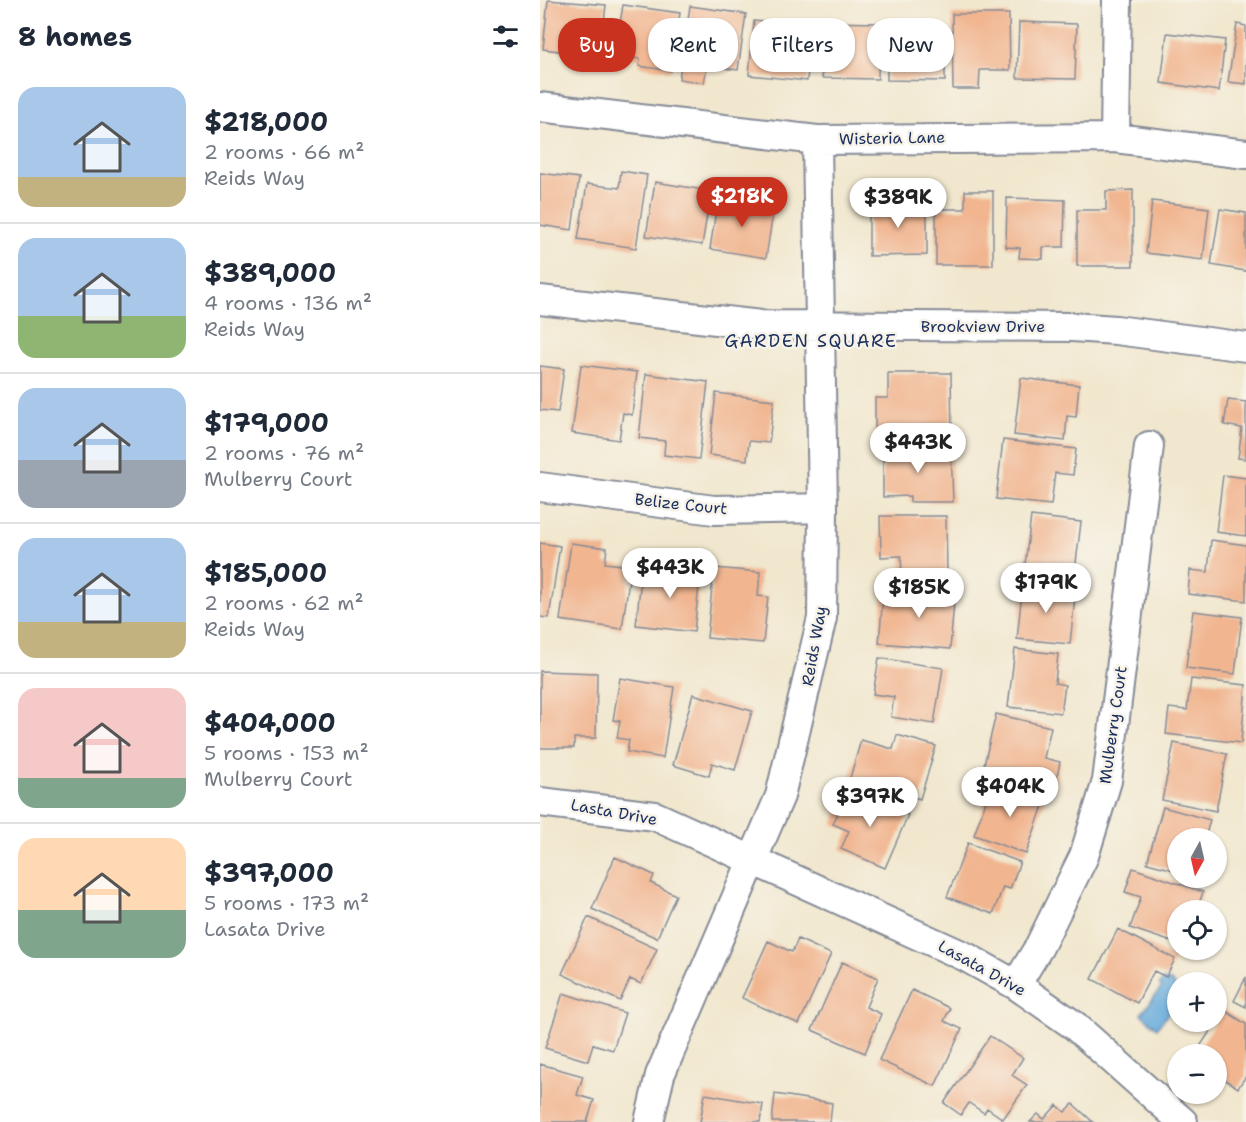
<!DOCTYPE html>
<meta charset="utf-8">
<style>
:root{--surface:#fff;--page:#f6f6f7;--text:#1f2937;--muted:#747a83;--line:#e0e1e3;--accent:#c8321e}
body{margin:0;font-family:"Shantell Sans",sans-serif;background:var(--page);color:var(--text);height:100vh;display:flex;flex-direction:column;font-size:22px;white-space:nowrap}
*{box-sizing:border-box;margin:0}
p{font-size:20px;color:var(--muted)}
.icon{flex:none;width:33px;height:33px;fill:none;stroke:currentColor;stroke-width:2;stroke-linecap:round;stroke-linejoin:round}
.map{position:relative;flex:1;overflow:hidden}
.details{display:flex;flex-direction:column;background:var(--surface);width:540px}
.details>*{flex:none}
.hud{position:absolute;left:18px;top:18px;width:570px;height:54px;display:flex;gap:12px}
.needle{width:39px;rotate:188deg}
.fabs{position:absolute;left:627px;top:828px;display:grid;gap:12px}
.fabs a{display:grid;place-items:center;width:60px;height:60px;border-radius:50%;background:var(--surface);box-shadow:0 2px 4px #0004;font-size:30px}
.price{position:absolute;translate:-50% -51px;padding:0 14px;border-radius:21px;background:#fff;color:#222;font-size:20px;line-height:39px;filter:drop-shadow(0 2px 3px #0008)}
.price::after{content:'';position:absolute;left:50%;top:36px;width:18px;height:14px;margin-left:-9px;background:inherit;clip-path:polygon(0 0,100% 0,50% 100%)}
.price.on{background:var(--accent);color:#fff}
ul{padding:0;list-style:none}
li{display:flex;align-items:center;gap:18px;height:150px;padding:0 18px}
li+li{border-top:2px solid var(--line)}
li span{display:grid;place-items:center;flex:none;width:168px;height:120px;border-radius:18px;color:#555}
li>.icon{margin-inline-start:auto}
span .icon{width:72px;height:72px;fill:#fffc;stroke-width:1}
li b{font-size:26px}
h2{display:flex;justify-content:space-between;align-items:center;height:72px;padding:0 18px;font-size:26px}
.chip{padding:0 21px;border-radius:24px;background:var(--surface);box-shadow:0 2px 4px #0004;font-size:21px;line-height:54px}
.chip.on{background:var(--accent);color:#fff}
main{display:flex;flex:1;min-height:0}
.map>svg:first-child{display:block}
</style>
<main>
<section class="details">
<h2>8 homes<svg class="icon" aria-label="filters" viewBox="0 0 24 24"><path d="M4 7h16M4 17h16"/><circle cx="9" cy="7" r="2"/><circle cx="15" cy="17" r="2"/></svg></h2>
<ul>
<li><span style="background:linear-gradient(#a9c7e8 75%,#c2b280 0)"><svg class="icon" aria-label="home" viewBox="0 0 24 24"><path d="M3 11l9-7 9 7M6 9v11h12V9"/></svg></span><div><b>$218,000</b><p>2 rooms · 66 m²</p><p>Reids Way</p></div></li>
<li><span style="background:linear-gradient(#a9c7e8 65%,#8fb573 0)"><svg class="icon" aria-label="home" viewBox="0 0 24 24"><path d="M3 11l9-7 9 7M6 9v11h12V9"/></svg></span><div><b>$389,000</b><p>4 rooms · 136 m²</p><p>Reids Way</p></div></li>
<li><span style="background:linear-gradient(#a9c7e8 60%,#9aa5b1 0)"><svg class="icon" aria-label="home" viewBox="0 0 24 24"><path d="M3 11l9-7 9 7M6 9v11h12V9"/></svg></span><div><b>$179,000</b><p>2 rooms · 76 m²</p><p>Mulberry Court</p></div></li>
<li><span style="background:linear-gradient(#a9c7e8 70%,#c2b280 0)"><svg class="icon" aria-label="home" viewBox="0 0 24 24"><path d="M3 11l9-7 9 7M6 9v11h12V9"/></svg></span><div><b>$185,000</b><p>2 rooms · 62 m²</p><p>Reids Way</p></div></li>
<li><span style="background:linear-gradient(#f6c9c9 75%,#7fa58c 0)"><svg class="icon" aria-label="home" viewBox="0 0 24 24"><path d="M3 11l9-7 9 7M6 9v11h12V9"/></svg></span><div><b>$404,000</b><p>5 rooms · 153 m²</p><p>Mulberry Court</p></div></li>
<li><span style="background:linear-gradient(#ffd9b3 60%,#7fa58c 0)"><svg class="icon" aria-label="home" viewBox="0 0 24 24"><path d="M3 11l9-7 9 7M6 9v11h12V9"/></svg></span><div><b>$397,000</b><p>5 rooms · 173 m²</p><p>Lasata Drive</p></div></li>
</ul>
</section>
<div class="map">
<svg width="706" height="1122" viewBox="0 0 706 1122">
<rect width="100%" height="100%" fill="#f7f3e8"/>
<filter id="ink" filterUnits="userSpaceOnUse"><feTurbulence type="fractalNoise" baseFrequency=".0167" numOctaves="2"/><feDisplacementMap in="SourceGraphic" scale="12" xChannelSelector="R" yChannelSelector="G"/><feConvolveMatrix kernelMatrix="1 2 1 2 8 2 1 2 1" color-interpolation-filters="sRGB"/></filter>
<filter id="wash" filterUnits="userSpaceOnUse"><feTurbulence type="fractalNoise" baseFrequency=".008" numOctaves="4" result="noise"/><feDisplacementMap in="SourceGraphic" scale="24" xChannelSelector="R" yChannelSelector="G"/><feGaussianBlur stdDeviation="1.35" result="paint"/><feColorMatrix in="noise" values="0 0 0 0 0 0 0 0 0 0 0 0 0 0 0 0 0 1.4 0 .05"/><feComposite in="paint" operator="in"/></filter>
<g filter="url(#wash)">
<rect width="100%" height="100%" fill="#f1e7ce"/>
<path fill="#65aadb" stroke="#406c9c" stroke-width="1.5" d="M 623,980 L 631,981 L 637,988 L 637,1002 L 617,1028 L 601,1014 L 622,987 L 619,985 Z"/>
<g id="blocks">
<path fill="#f1b590" d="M 8,0 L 66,5 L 60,56 L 3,49 Z
M 83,5 L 140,13 L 131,71 L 99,66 L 100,59 L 75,55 Z
M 150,6 L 206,14 L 198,70 L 167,66 L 164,83 L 139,79 Z
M 412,14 L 469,14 L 470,70 L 440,70 L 439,89 L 413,89 Z
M 214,21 L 272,26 L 267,81 L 209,75 Z
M 282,22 L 339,23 L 338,79 L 282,78 Z
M 479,22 L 537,24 L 535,79 L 477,78 Z
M 697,24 L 706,26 L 706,84 L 688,82 Z
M 347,28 L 405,29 L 405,81 L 347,80 Z
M 627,33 L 685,40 L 679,91 L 621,83 Z
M 81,171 L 107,175 L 96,248 L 38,239 L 47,184 L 79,188 Z
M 0,173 L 39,178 L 32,230 L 0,225 Z
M 115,182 L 171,191 L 162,245 L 106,236 Z
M 593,190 L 593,266 L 537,266 L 537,210 L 566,210 L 566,191 Z
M 425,191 L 453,191 L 453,265 L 396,265 L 396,209 L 425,209 Z
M 178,197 L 234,206 L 226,258 L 170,249 Z
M 467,198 L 525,200 L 524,247 L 503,247 L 503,259 L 479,258 L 480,248 L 466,247 Z
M 612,201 L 669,208 L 663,260 L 606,253 Z
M 329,202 L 387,202 L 387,255 L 329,256 Z
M 680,209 L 706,213 L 706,271 L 671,265 Z
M 41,365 L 97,372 L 92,415 L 83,413 L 79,440 L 32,433 Z
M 0,366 L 24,369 L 18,412 L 0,410 Z
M 348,373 L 411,373 L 412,436 L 335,436 L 335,398 L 348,398 Z
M 106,374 L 168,382 L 159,459 L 124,455 L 125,441 L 99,438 Z
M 481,378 L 539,385 L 536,417 L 527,416 L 525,441 L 474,435 Z
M 176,393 L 234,400 L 229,443 L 209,441 L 207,460 L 169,455 Z
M 688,400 L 706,402 L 706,459 L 698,458 L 702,428 L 684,425 Z
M 463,440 L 536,449 L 533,475 L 515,473 L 511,505 L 456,499 Z
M 411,447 L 413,502 L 370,502 L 370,496 L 343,497 L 343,448 Z
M 683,475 L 706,478 L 706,536 L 676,532 Z
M 340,516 L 406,516 L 407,573 L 362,574 L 361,556 L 341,557 Z
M 491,516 L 541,522 L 534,579 L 484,573 Z
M 671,540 L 706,545 L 706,601 L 648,594 L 650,570 L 668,572 Z
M 0,543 L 20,546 L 9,618 L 0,617 Z
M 31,543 L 67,548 L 65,563 L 91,566 L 82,629 L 20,620 Z
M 122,563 L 161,567 L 154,632 L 96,625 L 101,578 L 120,580 Z
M 174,568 L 220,572 L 218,596 L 228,597 L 223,643 L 167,638 Z
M 483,583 L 536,588 L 530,644 L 477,639 Z
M 371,588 L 415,591 L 410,649 L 339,643 L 343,596 L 370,599 Z
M 653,611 L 702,617 L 695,674 L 646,668 Z
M 475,649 L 518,654 L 515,683 L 525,685 L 521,713 L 468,707 Z
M 339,658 L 403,668 L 394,724 L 351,717 L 354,697 L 333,694 Z
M 0,671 L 57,673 L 56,738 L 34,738 L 34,748 L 0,748 Z
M 80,678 L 134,687 L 123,758 L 87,752 L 89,740 L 77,738 L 80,721 L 73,720 Z
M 651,679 L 706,685 L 701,743 L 626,734 L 629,708 L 647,710 Z
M 153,694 L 212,711 L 195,770 L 172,763 L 169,776 L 133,765 Z
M 456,714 L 511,727 L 504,758 L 520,762 L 515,786 L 443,769 Z
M 357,735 L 396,746 L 380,799 L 310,778 L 321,740 L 353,749 Z
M 634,743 L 687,754 L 676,811 L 622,800 Z
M 453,781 L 505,800 L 486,854 L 434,835 Z
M 308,790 L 368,815 L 345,868 L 301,849 L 309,831 L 293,824 Z
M 623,807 L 670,820 L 665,838 L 638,838 L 638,871 L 607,863 Z
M 428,843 L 480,862 L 470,889 L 463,887 L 453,914 L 407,897 Z
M 75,857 L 114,875 L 111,883 L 136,895 L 117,938 L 52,909 Z
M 593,868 L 663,892 L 657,910 L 638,910 L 638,944 L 590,928 L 601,897 L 585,892 Z
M 48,917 L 117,949 L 101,984 L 90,979 L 80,1001 L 22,974 Z
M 578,929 L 635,959 L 626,977 L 614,971 L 597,1003 L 552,979 Z
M 258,939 L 291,954 L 259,1024 L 202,998 L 228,941 L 252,952 Z
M 302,962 L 338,978 L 326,1007 L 341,1014 L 325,1053 L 272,1030 Z
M 706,977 L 706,1007 L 694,1001 Z
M 372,990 L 410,1008 L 404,1021 L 422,1029 L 395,1086 L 339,1060 Z
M 23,993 L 85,1013 L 73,1050 L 53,1044 L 48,1061 L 5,1048 Z
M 684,1010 L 706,1024 L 706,1076 L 698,1088 L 676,1074 L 676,1054 L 655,1054 Z
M 450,1036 L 483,1058 L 472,1075 L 487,1085 L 463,1119 L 447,1108 L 444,1113 L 429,1103 L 421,1115 L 404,1103 Z
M 0,1064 L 43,1076 L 37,1095 L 54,1100 L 47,1122 L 0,1122 Z
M 165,1094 L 223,1104 L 220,1122 L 160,1122 Z
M 235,1094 L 292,1103 L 290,1122 L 232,1122 Z
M 533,1104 L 553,1122 L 490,1122 L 498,1114 L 504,1119 L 517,1105 L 525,1112 Z"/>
</g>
</g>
<g filter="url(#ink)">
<use href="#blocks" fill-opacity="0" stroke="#868b96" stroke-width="1.5"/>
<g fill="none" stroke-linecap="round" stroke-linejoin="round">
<g stroke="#868b96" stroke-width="32">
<path id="minor" d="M 0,107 L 277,140 L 575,138 L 706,154
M 575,138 L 577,0
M 0,300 L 221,325 L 532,327 L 576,330 L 706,347
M 0,487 L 174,510 L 283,508
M 0,802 L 115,816 L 426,957 L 476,985 L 535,1026 L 643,1122
M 476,985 L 499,947 L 544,856 L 567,781 L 609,446
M 109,1122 L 120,1075 L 240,796 L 282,618 L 283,508 L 277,140"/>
</g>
<use href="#minor" stroke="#fff" stroke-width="28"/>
</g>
</g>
<g text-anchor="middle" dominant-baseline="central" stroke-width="5" stroke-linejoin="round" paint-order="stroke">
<g font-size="16" fill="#1b2f5e" stroke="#f7f3e8">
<text transform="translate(352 138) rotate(-1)">Wisteria Lane</text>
<text x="443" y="326">Brookview Drive</text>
<text transform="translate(141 504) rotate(6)">Belize Court</text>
<text transform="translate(274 646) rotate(-80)">Reids Way</text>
<text transform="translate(573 725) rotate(-82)">Mulberry Court</text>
<text transform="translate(74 812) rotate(10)">Lasta Drive</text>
<text transform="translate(442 968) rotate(29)">Lasata Drive</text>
</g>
<g font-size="18" letter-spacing="1.5" fill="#1b2f5e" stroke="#f7f3e8">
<text x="271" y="341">GARDEN SQUARE</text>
</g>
</g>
</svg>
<div class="fabs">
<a><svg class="needle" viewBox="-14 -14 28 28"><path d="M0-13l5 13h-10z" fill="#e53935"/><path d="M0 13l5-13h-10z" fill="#747a83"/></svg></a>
<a><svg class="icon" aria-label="locate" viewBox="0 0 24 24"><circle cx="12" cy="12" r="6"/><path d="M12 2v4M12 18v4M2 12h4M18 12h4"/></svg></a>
<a>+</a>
<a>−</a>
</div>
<b class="price on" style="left:202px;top:228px">$218K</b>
<b class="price" style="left:358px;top:229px">$389K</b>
<b class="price" style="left:378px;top:474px">$443K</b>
<b class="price" style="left:130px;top:599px">$443K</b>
<b class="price" style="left:506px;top:614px">$179K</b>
<b class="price" style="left:379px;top:619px">$185K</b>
<b class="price" style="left:470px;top:818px">$404K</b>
<b class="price" style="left:330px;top:828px">$397K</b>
<div class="hud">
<a class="chip on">Buy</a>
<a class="chip">Rent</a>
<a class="chip">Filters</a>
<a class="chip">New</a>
</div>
</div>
</main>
